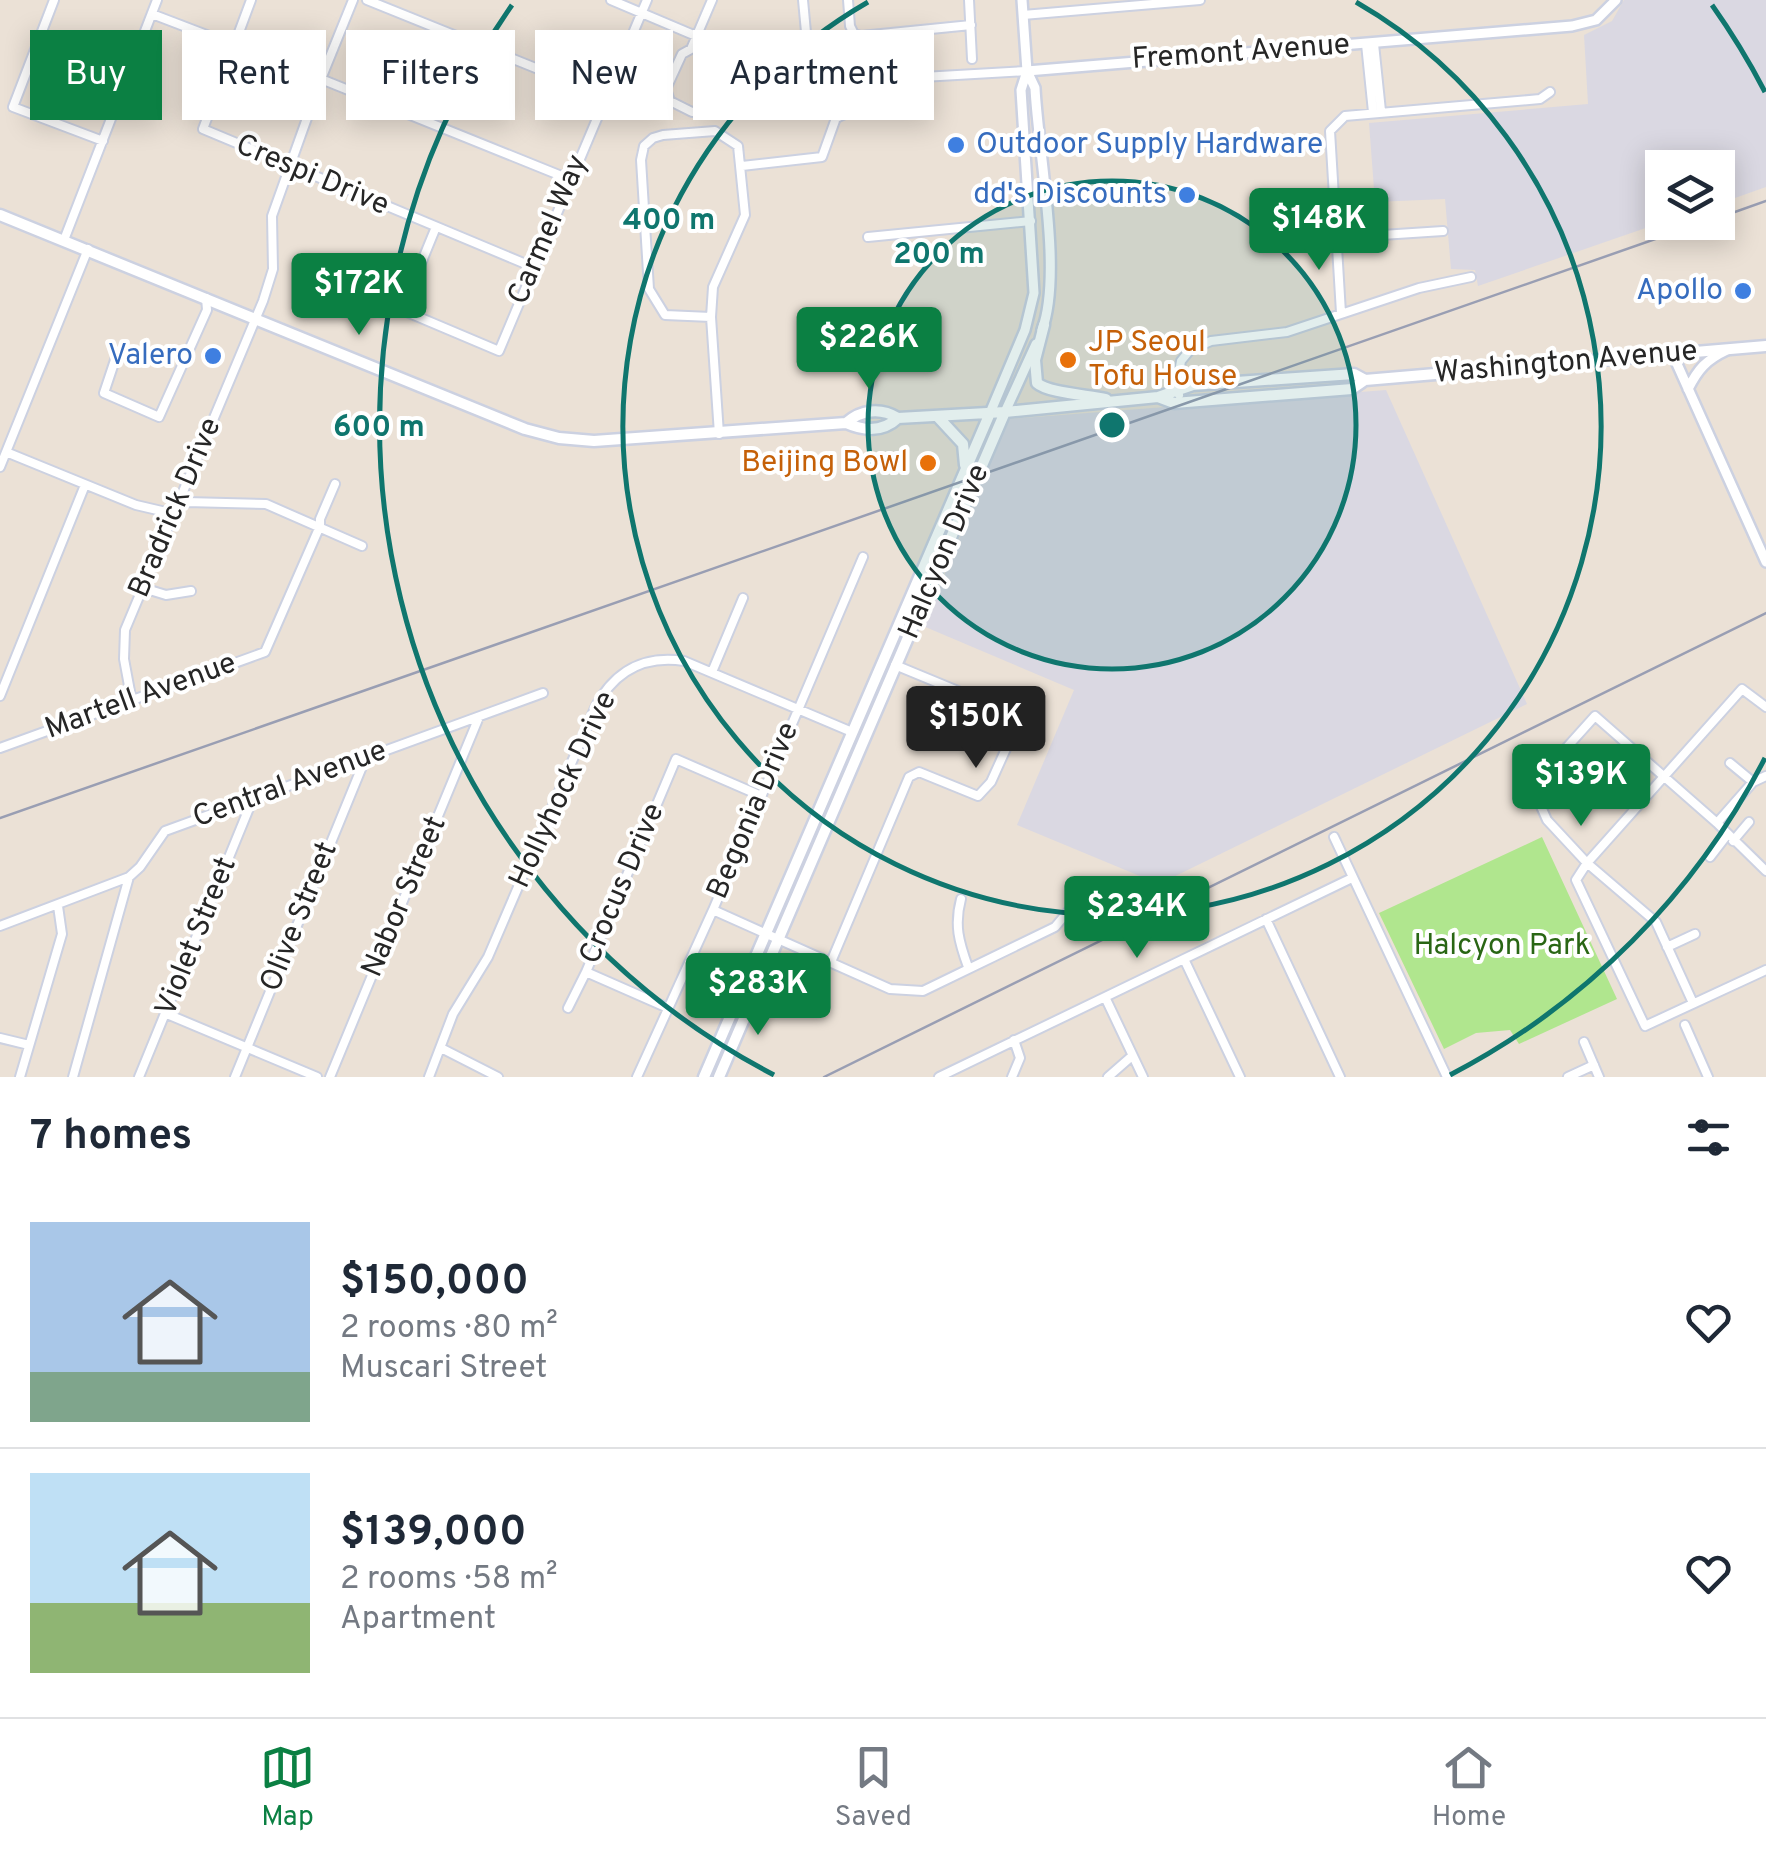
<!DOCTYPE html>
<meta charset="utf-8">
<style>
:root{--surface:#fff;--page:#f6f6f7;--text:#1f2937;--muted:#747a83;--line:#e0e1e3;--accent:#0b8043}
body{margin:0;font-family:Overpass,sans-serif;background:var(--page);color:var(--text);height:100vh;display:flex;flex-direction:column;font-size:38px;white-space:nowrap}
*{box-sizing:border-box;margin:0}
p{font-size:32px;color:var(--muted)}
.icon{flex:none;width:55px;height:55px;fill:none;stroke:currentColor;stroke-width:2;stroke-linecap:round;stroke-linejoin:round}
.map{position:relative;height:1077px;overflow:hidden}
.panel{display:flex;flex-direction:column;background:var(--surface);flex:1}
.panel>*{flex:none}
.banner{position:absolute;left:30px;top:30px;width:1000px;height:90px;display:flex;gap:20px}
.buttons{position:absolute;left:1645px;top:150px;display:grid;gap:20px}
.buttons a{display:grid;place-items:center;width:90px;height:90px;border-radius:0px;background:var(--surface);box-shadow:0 5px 25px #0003;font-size:50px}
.price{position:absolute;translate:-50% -85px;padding:0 22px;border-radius:10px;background:var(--accent);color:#fff;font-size:32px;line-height:65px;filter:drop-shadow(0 2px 5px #0008)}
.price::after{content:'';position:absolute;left:50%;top:60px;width:30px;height:22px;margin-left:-15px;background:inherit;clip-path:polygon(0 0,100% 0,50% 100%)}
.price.selected{background:#222;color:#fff}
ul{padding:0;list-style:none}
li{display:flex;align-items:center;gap:30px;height:250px;padding:0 30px}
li+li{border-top:2px solid var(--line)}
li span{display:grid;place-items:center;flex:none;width:280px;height:200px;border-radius:0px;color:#555}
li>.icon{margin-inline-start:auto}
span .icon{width:120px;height:120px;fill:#fffc;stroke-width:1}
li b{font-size:42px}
h2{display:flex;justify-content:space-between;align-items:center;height:120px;padding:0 30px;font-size:42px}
.pill{padding:0 35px;border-radius:0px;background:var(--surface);box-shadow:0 5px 25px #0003;font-size:35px;line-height:90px}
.pill.selected{background:var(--accent);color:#fff}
.tabs{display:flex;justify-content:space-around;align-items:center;height:140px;border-top:2px solid var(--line);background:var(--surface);font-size:28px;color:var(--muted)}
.tabs a{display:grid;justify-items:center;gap:5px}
.tabs .selected{color:var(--accent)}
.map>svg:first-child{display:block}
</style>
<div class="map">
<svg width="1766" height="1077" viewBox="0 0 1766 1077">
<rect width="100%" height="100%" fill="#ebe1d6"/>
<path fill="#dad8e2" d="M 1624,0 L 1766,0 L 1766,187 L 1718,204 L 1718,168 L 1662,168 L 1663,222 L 1478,286 L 1475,270 L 1451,269 L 1445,199 L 1375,202 L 1369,123 L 1588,104 L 1584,35 L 1612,21 Z
M 1386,390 L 1527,704 L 1159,884 L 1017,825 L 1074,690 L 923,626 L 1009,419 Z"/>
<path fill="#b0e68e" d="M 1542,837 L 1617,999 L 1519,1044 L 1510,1030 L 1476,1033 L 1444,1049 L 1379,913 Z"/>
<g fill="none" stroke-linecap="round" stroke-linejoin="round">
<g stroke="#ccd1e1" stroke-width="12">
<path id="minor" d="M 54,0 L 13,107 L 103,141
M 251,0 L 203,129 L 533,267
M 367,0 L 605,96
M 611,0 L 696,36
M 712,0 L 691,49 L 682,54 L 666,89 L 670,101 L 692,112 L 736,108 L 744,101 L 791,101 L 814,93 L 831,103
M 803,0 L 807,43 L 815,51 L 814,93
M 848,0 L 850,26 L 854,34 L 850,42 L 852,73
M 969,0 L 972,59
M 152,14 L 233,45
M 1023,15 L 1200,0
M 901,32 L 905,78
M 854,34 L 861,36 L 971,25
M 1366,44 L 1373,112
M 1374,44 L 1381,111
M 321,79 L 569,179
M 858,94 L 905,78 L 1027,71
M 831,103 L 834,98 L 858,94 L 849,112 L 836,118
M 742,166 L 822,157 L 836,118
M 436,227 L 402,310 L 499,351 L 647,0
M 868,237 L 1031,221
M 1336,238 L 1443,231
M 64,240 L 157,0
M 1341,313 L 1330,131 L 1345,116 L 1540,99 L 1550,92
M 711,317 L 665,315 L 649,289 L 641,160 L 644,146 L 653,138 L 663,135 L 715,131 L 738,146 L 745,215 L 713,287 L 711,317 L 719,434
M 116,357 L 104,393 L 159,417 L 207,310 L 206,298
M 1179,395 L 1176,389 L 1181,361 L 1190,350 L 1211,341 L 1287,332 L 1419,288 L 1471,277
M 6,452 L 136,505 L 166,512 L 186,502 L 266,504 L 362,546
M 0,467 L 88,249
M 140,587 L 166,595 L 191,591
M 712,672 L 743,598
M 0,696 L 85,485
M 132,702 L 124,659 L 125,630 L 263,301 L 273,269 L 272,216 L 321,79 L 353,0
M 1766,707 L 1742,689 L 1587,863 L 1576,880 L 1645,1026 L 1766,970
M 0,748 L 265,652 L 320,526 L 320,519 L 335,484
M 1730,763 L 1753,782
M 1717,823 L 1753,782 L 1766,776
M 1334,837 L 1447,1077
M 1733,841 L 1749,822
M 1710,857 L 1727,835
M 961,899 C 954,925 959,942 968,967
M 713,910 L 890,989 L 923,991 L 1055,927 L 1071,908
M 1266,919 L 1340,1077
M 0,926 L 129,877 L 140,867 L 165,831 L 543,693
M 1667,947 L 1695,934
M 1184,959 L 1240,1077
M 831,962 L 909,777 L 919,772 L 978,796 L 991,782 L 1014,731 L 1015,722 L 1010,712 L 989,699 L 970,696 L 895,665
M 586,972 L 668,1008
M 1105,997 L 1143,1077
M 1693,1003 L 1656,922 L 1587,863 L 1547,820 L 1532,786 L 1595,716 L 1717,823 L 1766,871
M 568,1008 L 586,972 L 676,759 L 759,795
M 167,1014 L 317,1077
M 1685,1025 L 1708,1077
M 0,1038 L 29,1045
M 1584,1042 L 1599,1077
M 441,1048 L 498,1077
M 20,1077 L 62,934 L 58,906
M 73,1077 L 129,877
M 139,1077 L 254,796
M 235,1077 L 366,757
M 330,1077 L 479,717
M 429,1077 L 453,1014 L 488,957 L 595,708 C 614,671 644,655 684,661 L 852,732
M 637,1077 L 713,910 L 863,557
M 939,1077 L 1352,878
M 1012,1077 L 1020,1058 L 1014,1040
M 1108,1077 L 1132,1056
M 1568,1077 L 1594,1065"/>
</g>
<g stroke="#ccd1e1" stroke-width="14">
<path id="tertiary" d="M 1027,71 L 1572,26 L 1596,20 L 1616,0
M 1027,71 L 1035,88 C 1038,152 1063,274 1042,330
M 1673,355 L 1766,562
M 1688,389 C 1698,369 1706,360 1727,350
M 1005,412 L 1036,344
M 990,413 L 1025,330 L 1034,293 L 1021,90 L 1027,71 L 1022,0"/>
</g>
<g stroke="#ccd1e1" stroke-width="15">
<path id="secondary" d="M 0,215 L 525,429 L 559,438 L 594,441 L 846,423 C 864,431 883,432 898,418
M 1044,325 L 1035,360 L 1037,383 C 1048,393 1089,395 1106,399
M 1158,397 L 1174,403 L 1352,389 L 1365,380
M 937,416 L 963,444 L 965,465
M 846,423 C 861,410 880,407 898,418 L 1005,412 L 1158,397 L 1193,385 L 1354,374 L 1365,380 L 1766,346
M 704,1077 L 990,413
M 719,1077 L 1005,412"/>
</g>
<use href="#minor" stroke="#fff" stroke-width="8"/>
<use href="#tertiary" stroke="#fff" stroke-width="9"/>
<use href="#secondary" stroke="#fff" stroke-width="10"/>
<path stroke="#999eb3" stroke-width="2.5" d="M 1718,218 L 1766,201
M 0,818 L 1704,222
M 824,1077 L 1766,613"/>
</g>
<circle cx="1112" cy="425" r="244" fill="#0f766e" fill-opacity=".12"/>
<g fill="none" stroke="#0f766e" stroke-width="5">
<circle cx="1112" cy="425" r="244"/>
<path d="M1356 2A489 489 0 1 1 868 2"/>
<path d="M1765 758A733 733 0 0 1 1450 1075M774 1075A733 733 0 0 1 512 5M1712 5A733 733 0 0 1 1765 92"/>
</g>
<g fill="#3f7fe0" stroke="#fff" stroke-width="4">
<circle cx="956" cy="145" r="10"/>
<circle cx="1187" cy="195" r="10"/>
<circle cx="1743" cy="291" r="10"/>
<circle cx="213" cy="356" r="10"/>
</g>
<g fill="#e8710a" stroke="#fff" stroke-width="4">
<circle cx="1068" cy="360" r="10"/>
<circle cx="928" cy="463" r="10"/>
</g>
<g text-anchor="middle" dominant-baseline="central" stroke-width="8" stroke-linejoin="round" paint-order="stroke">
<g font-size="30" fill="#262626" stroke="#fff">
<text transform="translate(1241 53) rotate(-4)">Fremont Avenue</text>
<text transform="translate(312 176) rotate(23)">Crespi Drive</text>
<text transform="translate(549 230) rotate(-67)">Carmel Way</text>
<text transform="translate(1566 363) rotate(-5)">Washington Avenue</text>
<text transform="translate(176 508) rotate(-67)">Bradrick Drive</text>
<text transform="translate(945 552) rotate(-67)">Halcyon Drive</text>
<text transform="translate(141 697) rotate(-20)">Martell Avenue</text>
<text transform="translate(290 785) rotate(-20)">Central Avenue</text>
<text transform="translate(564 790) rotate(-65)">Hollyhock Drive</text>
<text transform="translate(754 811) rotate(-67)">Begonia Drive</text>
<text transform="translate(623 884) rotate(-67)">Crocus Drive</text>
<text transform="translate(405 897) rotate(-67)">Nabor Street</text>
<text transform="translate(300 917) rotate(-68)">Olive Street</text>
<text transform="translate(197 937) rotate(-68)">Violet Street</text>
</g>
<g font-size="30" fill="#366cbe" stroke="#fff" text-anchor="end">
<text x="976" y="145" text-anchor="start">Outdoor Supply Hardware</text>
<text x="1167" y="195">dd's Discounts</text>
<text x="1723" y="291">Apollo</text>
<text x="193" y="356">Valero</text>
</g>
<g font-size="30" fill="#c56008" stroke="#fff" text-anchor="start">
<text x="1088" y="343">JP Seoul<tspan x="1088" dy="34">Tofu House</tspan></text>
<text x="908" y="463" text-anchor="end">Beijing Bowl</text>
</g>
<g font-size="30" fill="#296614" stroke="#fff">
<text x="1502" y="946">Halcyon Park</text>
</g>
</g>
<circle cx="1112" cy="425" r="15" fill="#0f766e" stroke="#fff" stroke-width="5"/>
<g font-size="30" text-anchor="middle" font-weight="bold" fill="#0f766e" stroke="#fff" stroke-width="8" stroke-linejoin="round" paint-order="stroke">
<text x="669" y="229">400 m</text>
<text x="939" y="263">200 m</text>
<text x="379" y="436">600 m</text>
</g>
</svg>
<div class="buttons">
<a><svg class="icon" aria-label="layers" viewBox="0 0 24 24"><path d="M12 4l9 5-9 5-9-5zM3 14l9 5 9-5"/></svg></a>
</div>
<b class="price" style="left:1319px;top:273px">$148K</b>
<b class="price" style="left:359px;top:338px">$172K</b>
<b class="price" style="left:869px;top:392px">$226K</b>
<b class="price selected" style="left:976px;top:771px">$150K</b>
<b class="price" style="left:1581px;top:829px">$139K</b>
<b class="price" style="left:1137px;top:961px">$234K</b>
<b class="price" style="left:758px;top:1038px">$283K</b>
<div class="banner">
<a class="pill selected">Buy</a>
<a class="pill">Rent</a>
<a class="pill">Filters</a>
<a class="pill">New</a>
<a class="pill">Apartment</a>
</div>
</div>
<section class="panel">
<h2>7 homes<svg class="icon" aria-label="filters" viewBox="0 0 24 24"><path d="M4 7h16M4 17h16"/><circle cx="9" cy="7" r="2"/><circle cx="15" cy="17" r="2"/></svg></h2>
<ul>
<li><span style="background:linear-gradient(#a9c7e8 75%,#7fa58c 0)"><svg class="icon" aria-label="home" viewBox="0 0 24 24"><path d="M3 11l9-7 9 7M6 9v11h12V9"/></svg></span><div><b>$150,000</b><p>2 rooms · 80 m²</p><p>Muscari Street</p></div><svg class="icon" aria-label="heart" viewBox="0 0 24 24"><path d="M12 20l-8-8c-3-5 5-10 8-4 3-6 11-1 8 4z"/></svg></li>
<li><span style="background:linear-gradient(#bfe0f5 65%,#8fb573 0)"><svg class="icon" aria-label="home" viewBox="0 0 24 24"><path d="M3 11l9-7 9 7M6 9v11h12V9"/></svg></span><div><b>$139,000</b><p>2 rooms · 58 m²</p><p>Apartment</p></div><svg class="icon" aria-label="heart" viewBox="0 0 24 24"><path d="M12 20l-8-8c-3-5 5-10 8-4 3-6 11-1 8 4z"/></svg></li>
</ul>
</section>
<nav class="tabs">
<a class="selected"><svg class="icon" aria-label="map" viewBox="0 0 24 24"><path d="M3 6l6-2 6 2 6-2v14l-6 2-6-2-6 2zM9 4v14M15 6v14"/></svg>Map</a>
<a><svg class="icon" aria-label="saved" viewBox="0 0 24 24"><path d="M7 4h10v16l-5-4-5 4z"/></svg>Saved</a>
<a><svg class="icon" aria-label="home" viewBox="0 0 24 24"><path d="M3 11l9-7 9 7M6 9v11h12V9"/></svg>Home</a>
</nav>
